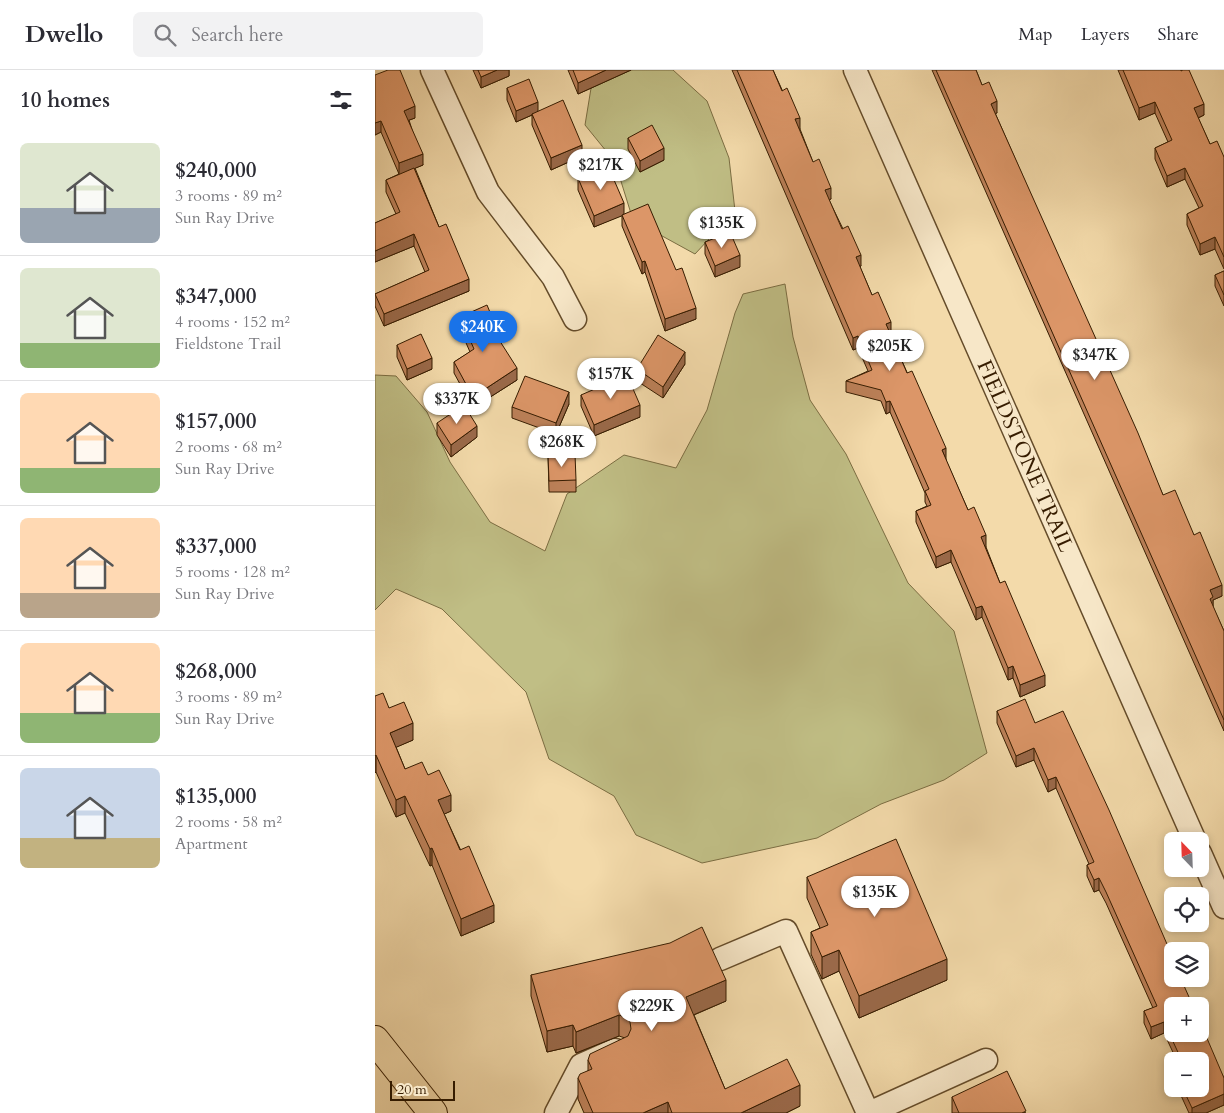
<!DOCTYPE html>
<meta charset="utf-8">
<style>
:root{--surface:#fff;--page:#f2f2f3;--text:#2b2b33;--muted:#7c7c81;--line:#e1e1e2;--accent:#1a73e8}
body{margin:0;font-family:Cardo,serif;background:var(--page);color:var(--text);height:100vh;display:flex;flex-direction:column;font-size:19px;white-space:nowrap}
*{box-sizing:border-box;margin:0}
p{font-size:16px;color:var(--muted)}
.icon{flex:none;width:28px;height:28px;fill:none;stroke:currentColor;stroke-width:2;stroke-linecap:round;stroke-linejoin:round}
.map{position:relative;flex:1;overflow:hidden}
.drawer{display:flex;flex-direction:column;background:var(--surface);width:375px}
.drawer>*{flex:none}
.needle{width:32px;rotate:337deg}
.fabs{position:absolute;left:789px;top:762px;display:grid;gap:10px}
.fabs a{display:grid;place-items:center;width:45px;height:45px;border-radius:8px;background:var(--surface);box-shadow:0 2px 8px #0003;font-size:25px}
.scale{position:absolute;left:15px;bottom:12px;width:65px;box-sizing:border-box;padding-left:5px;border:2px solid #361c00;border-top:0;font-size:14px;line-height:18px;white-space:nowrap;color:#361c00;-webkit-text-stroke:4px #f7e7c8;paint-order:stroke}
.price{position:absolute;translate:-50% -42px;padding:0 11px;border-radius:18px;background:#fff;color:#222;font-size:16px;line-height:32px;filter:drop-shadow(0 1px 2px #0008)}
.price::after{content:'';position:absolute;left:50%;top:30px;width:15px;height:11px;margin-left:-8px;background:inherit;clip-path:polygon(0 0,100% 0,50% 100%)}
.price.current{background:var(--accent);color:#fff}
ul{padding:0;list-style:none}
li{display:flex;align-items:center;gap:15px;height:125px;padding:0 20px}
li+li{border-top:1px solid var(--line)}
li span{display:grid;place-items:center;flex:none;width:140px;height:100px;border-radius:8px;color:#555}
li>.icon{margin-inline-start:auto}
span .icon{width:60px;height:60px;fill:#fffc;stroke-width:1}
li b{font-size:21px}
h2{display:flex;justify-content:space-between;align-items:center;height:60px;padding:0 20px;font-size:21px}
header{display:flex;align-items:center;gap:30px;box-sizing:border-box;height:70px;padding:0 25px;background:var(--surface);border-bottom:1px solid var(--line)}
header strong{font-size:24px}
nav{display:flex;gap:28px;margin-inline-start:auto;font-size:18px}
.search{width:350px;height:45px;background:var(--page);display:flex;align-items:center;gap:12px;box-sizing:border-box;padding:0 18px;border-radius:8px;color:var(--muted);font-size:19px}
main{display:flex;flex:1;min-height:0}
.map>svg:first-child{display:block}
</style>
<header>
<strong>Dwello</strong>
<div class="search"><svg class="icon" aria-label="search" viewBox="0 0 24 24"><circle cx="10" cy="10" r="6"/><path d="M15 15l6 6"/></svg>Search here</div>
<nav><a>Map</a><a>Layers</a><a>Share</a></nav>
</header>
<main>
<section class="drawer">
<h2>10 homes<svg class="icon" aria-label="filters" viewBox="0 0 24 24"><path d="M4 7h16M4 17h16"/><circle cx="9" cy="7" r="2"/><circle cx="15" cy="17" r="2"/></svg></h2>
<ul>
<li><span style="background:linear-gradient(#dfe7d0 65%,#9aa5b1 0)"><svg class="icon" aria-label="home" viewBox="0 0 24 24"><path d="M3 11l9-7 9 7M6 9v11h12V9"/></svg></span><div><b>$240,000</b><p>3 rooms · 89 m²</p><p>Sun Ray Drive</p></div></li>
<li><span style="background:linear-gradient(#dfe7d0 75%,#8fb573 0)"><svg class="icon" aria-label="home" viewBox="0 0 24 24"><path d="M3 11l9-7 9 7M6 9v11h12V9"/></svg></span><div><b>$347,000</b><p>4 rooms · 152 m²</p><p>Fieldstone Trail</p></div></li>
<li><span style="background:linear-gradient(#ffd9b3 75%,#8fb573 0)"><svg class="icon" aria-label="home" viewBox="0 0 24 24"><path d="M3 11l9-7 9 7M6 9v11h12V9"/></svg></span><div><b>$157,000</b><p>2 rooms · 68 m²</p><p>Sun Ray Drive</p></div></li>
<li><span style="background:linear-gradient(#ffd9b3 75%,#b9a48a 0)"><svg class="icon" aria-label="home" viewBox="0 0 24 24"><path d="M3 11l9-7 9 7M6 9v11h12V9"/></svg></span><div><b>$337,000</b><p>5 rooms · 128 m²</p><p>Sun Ray Drive</p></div></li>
<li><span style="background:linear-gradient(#ffd9b3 70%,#8fb573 0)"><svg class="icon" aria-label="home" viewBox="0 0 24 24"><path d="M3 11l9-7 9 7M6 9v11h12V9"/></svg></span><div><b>$268,000</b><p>3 rooms · 89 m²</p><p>Sun Ray Drive</p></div></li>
<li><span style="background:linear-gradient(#c9d6e8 70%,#c2b280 0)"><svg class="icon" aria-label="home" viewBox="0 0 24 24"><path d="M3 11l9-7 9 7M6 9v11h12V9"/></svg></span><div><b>$135,000</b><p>2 rooms · 58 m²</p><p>Apartment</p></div></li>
</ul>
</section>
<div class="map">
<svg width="849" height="1043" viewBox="0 0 849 1043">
<rect width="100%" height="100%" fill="#f3daaa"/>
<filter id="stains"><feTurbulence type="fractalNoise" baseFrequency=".004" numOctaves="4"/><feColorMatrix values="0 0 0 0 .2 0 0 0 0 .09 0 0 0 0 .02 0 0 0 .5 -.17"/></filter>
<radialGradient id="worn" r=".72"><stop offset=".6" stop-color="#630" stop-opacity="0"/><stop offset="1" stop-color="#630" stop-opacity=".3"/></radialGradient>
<path fill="#c0be85" stroke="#7b6d42" d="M 258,0 L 298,0 L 332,31 L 354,88 L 360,141 L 320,184 L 258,150 L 240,92 L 210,55 L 218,6 Z
M 410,214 L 418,267 L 435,330 L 471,384 L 533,513 L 579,561 L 612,683 L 569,710 L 506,734 L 442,768 L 327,793 L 261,765 L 239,726 L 174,689 L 151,622 L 67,539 L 21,519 L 0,540 L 0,305 L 21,306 L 52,342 L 75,392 L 115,452 L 170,481 L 192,424 L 249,385 L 301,398 L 332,340 L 360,243 L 368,224 Z"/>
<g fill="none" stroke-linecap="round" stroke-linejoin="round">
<g stroke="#654c2a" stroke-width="25">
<path id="minor" d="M 57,0 L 113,122 L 178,207 L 200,249
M 480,0 L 820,771
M 825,783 L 849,837
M 345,889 L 411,861 L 493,1043
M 181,1043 L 206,995 L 240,980
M 494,1043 L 611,990"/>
</g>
<g stroke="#361c00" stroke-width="30">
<path id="major" d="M 0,970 L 58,1043"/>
</g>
<use href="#minor" stroke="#f7e7c8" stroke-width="22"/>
<use href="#major" stroke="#f3daaa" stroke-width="28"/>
</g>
<path fill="#bd8159" stroke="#361c00" d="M 98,0 L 134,0 L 134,6 L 106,18 Z
M 193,0 L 256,0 L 203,24 Z
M 357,0 L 398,0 L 425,59 L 438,92 L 456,129 L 454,130 L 486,196 L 485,197 L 497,225 L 516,264 L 515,264 L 593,440 L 611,477 L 625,513 L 670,616 L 645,627 L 638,608 L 633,610 L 607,547 L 601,550 L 576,492 L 561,498 L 541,452 L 541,441 L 552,436 L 550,432 L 550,423 L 515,342 L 511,344 L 506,331 L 471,322 L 471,311 L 493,301 L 483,278 L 478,280 Z
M 557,0 L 601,0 L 607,15 L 622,43 L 620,43 L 788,425 L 819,465 L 847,526 L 838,530 L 838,537 L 849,561 L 849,661 Z
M 743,0 L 806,0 L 829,45 L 823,48 L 835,74 L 849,87 L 849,199 L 840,179 L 825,185 L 812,155 L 812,144 L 824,138 L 810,109 L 792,117 L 780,89 L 780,78 L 793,72 L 780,43 L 764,50 Z
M 0,5 L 40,48 L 34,50 L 48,95 L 40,98 L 64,157 L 94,221 L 9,256 L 0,236 L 0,224 L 50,202 L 39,176 L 0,192 L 0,153 L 21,144 L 11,122 L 11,110 L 24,104 L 6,62 L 0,65 Z
M 132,18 L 163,41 L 207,86 L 176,100 L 157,55 L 157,45 L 141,52 L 132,30 Z
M 253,68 L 289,90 L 265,102 L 253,79 Z
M 203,108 L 249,144 L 321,249 L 290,261 L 270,202 L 267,204 L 247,156 L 247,145 L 219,157 L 203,120 Z
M 330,172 L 365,197 L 340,207 L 330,184 Z
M 849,201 L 849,236 L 840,216 L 840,205 Z
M 85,247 L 119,261 L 142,310 L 98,338 L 79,303 L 79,292 L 95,282 L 85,259 Z
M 22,275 L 57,299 L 32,310 L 22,287 Z
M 310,294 L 288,328 L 262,311 L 262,299 Z
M 206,325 L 265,347 L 219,366 L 206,336 Z
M 194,334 L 181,364 L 137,348 L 137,337 Z
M 62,353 L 102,367 L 76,387 L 62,365 Z
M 173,385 L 201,410 L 201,422 L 174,422 Z
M 0,626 L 14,638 L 38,670 L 21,677 L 30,699 L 53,705 L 76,741 L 69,744 L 119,852 L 86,866 L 57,795 L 55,796 L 30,743 L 21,747 L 1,702 L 0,703 Z
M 622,641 L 660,653 L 849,1008 L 849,1035 L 831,1043 L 814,1043 L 803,1019 L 825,1019 L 825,991 L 802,991 L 789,963 L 776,969 L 769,953 L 769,941 L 778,938 L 731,833 L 724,820 L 719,822 L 712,806 L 712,795 L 714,794 L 681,718 L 673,722 L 659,690 L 641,697 L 622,653 Z
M 432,807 L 572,910 L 484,948 L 464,901 L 447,909 L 436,884 L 436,862 L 445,858 L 432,828 Z
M 156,905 L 351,931 L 319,945 L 350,1019 L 425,1036 L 411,1043 L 209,1043 L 203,1029 L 203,1008 L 213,1001 L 213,990 L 250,968 L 244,966 L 201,983 L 198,976 L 172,982 L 156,926 Z
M 577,1027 L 651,1043 L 577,1043 Z"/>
<path fill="#9a6949" stroke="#361c00" d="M 122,0 L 134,0 L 134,6 L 106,18 L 106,7 Z
M 231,0 L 256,0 L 203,24 L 203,13 Z
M 622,31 L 622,43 L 616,45 L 616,34 Z
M 163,32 L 163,43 L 157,44 L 157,45 L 141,52 L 141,41 Z
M 780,32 L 780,43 L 764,50 L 764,38 Z
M 829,34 L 829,45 L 819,50 L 819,38 Z
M 40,36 L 40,48 L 29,52 L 29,41 Z
M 425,48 L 425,59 L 420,61 L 420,49 Z
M 6,51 L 6,62 L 0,65 L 0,53 Z
M 207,75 L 207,86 L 176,100 L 176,88 Z
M 289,78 L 289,90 L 265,102 L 265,91 Z
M 48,84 L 48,95 L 24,105 L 24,93 Z
M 810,98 L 810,109 L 792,117 L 792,106 Z
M 456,118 L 456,129 L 450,132 L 450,120 Z
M 249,133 L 249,145 L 219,157 L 219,146 Z
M 39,164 L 39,176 L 0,192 L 0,181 Z
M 840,167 L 840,179 L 825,185 L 825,174 Z
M 365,185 L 365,197 L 340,207 L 340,196 Z
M 486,185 L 486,196 L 481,198 L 481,187 Z
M 270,191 L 270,202 L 267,204 L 267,192 Z
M 94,209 L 94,221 L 9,256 L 9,244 Z
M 321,238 L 321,249 L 290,261 L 290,249 Z
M 119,252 L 119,263 L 114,254 Z
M 516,252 L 516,264 L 511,266 L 511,254 Z
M 483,266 L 483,278 L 478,280 L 478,268 Z
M 310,282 L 310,294 L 288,328 L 288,317 Z
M 57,288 L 57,299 L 32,310 L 32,299 Z
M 142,298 L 142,310 L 98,338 L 98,327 Z
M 194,322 L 194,334 L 181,364 L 181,353 Z
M 515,331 L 515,342 L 511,344 L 511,332 Z
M 265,335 L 265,347 L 219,366 L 219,355 Z
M 102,356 L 102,367 L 76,387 L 76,375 Z
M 571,378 L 571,390 L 567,380 Z
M 611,465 L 611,477 L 606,479 L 606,467 Z
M 576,480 L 576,492 L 561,498 L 561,487 Z
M 847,515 L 847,526 L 838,530 L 838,539 L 835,540 L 835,520 Z
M 607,536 L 607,547 L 601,550 L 601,538 Z
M 638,596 L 638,608 L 633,610 L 633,598 Z
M 670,605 L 670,616 L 645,627 L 645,615 Z
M 38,653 L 38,670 L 15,680 L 15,663 Z
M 659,678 L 659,690 L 641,697 L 641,686 Z
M 1,685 L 1,702 L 0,703 L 0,686 Z
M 681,707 L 681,718 L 673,722 L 673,710 Z
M 76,725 L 76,741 L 63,747 L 63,730 Z
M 30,726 L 30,743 L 21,747 L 21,730 Z
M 57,778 L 57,795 L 55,796 L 55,779 Z
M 724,808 L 724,820 L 719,822 L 719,810 Z
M 119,835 L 119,852 L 86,866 L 86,849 Z
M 464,880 L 464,901 L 447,909 L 447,887 Z
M 572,889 L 572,910 L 484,948 L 484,926 Z
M 351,910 L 351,931 L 311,948 L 311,927 Z
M 244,945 L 244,966 L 201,983 L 201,962 Z
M 789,952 L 789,963 L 776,969 L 776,957 Z
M 198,955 L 198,976 L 172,982 L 172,961 Z
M 425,1015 L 425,1036 L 411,1043 L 366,1043 Z
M 849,1024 L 849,1035 L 831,1043 L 817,1043 L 817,1038 Z
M 293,1032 L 293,1043 L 268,1043 Z"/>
<path fill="#dc9668" stroke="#361c00" d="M 13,0 L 25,0 L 40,36 L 29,41 L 48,84 L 24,93 L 6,51 L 0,53 L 0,5 Z
M 103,0 L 122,0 L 106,7 Z
M 198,0 L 231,0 L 203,13 Z
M 362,0 L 398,0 L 407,21 L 412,18 L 425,48 L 420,49 L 438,92 L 444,89 L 456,118 L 450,120 L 467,159 L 473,156 L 486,185 L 481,187 L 497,225 L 503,222 L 516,252 L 511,254 L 532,303 L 537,301 L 571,378 L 567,380 L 593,440 L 599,437 L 611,465 L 606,467 L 625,513 L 630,511 L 670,605 L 645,615 L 638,596 L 633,598 L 607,536 L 601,538 L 576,480 L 561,487 L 541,441 L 556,435 L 550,421 L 554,419 L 515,331 L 511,332 L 506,320 L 471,311 L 497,300 L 483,266 L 478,268 Z
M 561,0 L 601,0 L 607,15 L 614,12 L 622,31 L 616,34 L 763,363 L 788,425 L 800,420 L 819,465 L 825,462 L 847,515 L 835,520 L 838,527 L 835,529 L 849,561 L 849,650 Z
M 748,0 L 806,0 L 806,1 L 808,0 L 814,0 L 829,34 L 819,38 L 835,74 L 842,71 L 849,87 L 849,187 L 840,167 L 825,174 L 812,144 L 828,136 L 810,98 L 792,106 L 780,78 L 797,70 L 780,32 L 764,38 Z
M 154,9 L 163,32 L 141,41 L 132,18 Z
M 188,30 L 207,75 L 176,88 L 157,44 Z
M 277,55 L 289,78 L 265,91 L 253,68 Z
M 233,96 L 249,133 L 219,146 L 203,108 Z
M 39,98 L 64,157 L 71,154 L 94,209 L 9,244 L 0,224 L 54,200 L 39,164 L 0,181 L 0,153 L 25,142 L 11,110 Z
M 273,134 L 301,200 L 307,198 L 321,238 L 290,249 L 270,191 L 267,192 L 247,145 Z
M 355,162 L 365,185 L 340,196 L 330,172 Z
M 849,201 L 849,225 L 840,205 Z
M 112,235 L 119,252 L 114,254 L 142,298 L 98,327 L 79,292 L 99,279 L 85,247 Z
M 46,264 L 57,288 L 32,299 L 22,275 Z
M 283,265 L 310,282 L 288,317 L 262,299 Z
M 252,305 L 265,335 L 219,355 L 206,325 Z
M 150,306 L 194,322 L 181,353 L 137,337 Z
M 89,335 L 102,356 L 76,375 L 62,353 Z
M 200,384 L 201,410 L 174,411 L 173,385 Z
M 8,623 L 14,638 L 29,632 L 38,653 L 15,663 L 30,699 L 47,692 L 53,705 L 64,700 L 76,725 L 63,730 L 85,780 L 94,776 L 119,835 L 86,849 L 57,778 L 55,779 L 30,726 L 21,730 L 1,685 L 0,686 L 0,626 Z
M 650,629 L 660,653 L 688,641 L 734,740 L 798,888 L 798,909 L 806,909 L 818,936 L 798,936 L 798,964 L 825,964 L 825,952 L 849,1008 L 849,1024 L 817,1038 L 808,1019 L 825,1019 L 825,991 L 807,991 L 789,952 L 776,957 L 769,941 L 782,936 L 731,822 L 724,808 L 719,810 L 712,795 L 719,792 L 681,707 L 673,710 L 659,678 L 641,686 L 622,641 Z
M 521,769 L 572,889 L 484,926 L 464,880 L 447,887 L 436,862 L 453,855 L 432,807 Z
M 327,857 L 351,910 L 311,927 L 350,1019 L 412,989 L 425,1015 L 366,1043 L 297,1043 L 293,1032 L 268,1043 L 218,1043 L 203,1008 L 205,1004 L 217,999 L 213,990 L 215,984 L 253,966 L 256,959 L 255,952 L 250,947 L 244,945 L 201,962 L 198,955 L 172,961 L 156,905 L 295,873 Z
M 632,1001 L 651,1041 L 647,1043 L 584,1043 L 577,1027 Z"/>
<g text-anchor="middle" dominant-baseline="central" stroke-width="4" stroke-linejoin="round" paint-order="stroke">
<g font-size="21" fill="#361c00" stroke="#f7e7c8">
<text transform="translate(650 386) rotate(66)">FIELDSTONE TRAIL</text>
</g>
</g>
<rect width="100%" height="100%" filter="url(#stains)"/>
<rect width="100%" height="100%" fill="url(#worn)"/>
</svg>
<div class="fabs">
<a><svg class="needle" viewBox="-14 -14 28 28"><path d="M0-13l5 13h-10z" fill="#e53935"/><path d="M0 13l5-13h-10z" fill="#7c7c81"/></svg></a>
<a><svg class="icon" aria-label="locate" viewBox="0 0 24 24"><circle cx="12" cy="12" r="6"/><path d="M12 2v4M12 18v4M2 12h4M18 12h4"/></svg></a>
<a><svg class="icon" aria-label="layers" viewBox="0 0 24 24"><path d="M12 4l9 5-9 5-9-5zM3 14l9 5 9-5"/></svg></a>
<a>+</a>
<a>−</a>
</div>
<div class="scale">20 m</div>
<b class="price" style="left:226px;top:121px">$217K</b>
<b class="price" style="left:347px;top:179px">$135K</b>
<b class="price current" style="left:108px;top:283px">$240K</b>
<b class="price" style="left:515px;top:302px">$205K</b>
<b class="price" style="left:720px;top:311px">$347K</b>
<b class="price" style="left:236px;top:330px">$157K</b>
<b class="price" style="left:82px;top:355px">$337K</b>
<b class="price" style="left:187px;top:398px">$268K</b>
<b class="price" style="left:500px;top:848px">$135K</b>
<b class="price" style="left:277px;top:962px">$229K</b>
</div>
</main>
